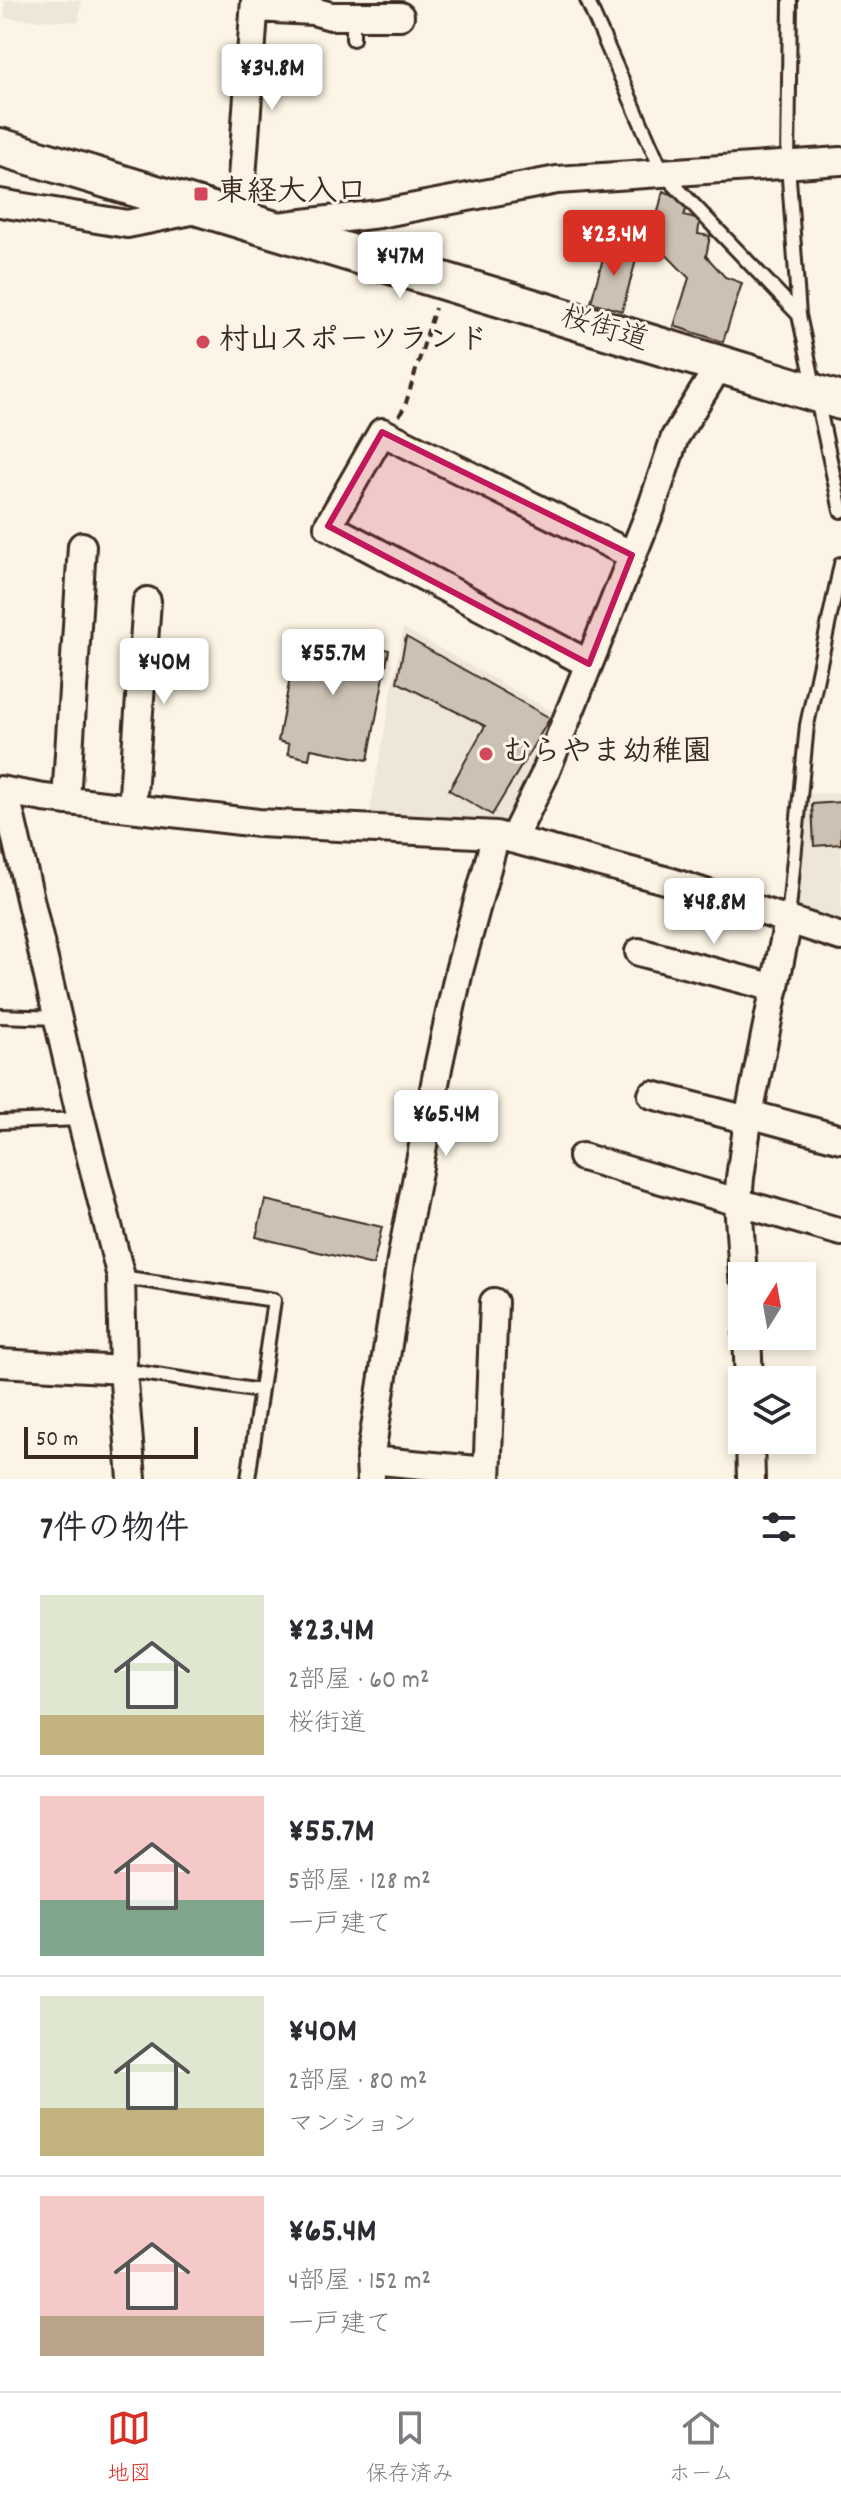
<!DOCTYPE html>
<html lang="ja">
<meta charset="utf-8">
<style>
:root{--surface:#fff;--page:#f2f2f3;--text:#2b2b33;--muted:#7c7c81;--line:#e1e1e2;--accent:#d93025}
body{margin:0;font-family:Dekko,"Klee One",sans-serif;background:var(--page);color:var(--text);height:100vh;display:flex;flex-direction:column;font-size:30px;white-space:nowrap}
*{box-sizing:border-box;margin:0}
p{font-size:26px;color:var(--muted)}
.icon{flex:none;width:44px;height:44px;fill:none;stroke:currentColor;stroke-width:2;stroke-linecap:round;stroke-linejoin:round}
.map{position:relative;height:1479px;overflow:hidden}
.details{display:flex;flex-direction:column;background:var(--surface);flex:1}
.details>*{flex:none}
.needle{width:52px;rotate:11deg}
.buttons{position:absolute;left:728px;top:1262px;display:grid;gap:16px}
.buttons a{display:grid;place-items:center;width:88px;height:88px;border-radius:0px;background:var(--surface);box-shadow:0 4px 12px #0003;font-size:40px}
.scale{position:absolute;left:24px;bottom:20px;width:174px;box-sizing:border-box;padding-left:8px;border:4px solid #3b2a1e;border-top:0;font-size:22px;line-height:28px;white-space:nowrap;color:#3b2a1e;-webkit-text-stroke:6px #fcf5e5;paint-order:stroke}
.price{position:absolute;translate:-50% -68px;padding:0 18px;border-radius:8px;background:#fff;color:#222;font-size:26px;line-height:52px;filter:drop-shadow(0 2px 4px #0008)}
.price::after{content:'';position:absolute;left:50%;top:48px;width:24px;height:18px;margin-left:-12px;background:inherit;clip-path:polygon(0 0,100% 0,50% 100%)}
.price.active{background:var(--accent);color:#fff}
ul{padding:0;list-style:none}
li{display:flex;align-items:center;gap:24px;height:200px;padding:0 40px}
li+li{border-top:2px solid var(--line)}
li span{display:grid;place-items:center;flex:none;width:224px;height:160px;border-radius:0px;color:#555}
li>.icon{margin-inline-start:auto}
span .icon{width:96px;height:96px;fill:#fffc;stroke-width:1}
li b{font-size:34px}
h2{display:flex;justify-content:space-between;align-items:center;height:96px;padding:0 40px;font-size:34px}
.dock{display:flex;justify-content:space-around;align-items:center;height:112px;border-top:2px solid var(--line);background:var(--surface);font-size:22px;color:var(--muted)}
.dock a{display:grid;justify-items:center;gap:4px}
.dock .active{color:var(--accent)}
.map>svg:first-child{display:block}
</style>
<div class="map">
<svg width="841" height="1479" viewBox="0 0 841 1479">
<rect width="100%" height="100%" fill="#fcf5e5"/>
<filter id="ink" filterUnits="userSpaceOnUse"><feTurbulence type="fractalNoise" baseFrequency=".0125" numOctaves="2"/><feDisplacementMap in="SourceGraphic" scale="16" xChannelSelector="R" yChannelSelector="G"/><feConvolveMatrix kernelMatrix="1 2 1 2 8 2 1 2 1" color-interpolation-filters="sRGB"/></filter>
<g filter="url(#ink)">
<path fill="#eee6d6" d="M 4,0 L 81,0 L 79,22 L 5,18 Z
M 403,628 L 562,717 L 507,829 L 368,823 Z
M 841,793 L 841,931 L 794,917 L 805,794 Z"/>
<path fill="#ccc2b3" stroke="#3b2a1e" stroke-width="2" d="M 663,191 L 674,195 L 686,209 L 684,216 L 700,220 L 698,234 L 710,236 L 706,256 L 725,277 L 742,283 L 723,342 L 674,326 L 689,278 L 655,243 L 635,236 L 642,212 L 657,216 Z
M 607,244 L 638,253 L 622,311 L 591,302 Z
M 299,631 L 389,650 L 368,760 L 311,749 L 309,759 L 288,754 L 289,744 L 278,741 Z
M 406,637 L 550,718 L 492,815 L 449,790 L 485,726 L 397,682 Z
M 841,802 L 841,844 L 814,846 L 812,804 Z
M 265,1200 L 382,1227 L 373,1265 L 256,1237 Z"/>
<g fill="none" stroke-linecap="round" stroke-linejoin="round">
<g stroke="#3b2a1e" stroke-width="18">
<path id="lane" d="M 587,0 L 663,173 L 799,315
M 790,0 L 788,165 L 799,315 L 841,511
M 353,39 L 353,16
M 788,920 L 807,725 L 841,564
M 0,1016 L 58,1018
M 0,1122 L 81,1119
M 121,1277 L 274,1300 L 248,1479
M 123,1370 L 260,1391"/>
</g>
<g stroke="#3b2a1e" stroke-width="32">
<path id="street" d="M 255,8 L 313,11 L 331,16 L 400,16
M 0,203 L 127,224 L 201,209
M 239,219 L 255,0
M 278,226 L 379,214 L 557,180 L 841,161
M 589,664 L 328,526 L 382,432 L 632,555
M 0,790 L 44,798 L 258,823 L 496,835 L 672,882 L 841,937
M 5,791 L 81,1119 L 121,1277 L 123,1370 L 132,1479
M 66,801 L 82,546
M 132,808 L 147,601
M 513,839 L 544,776 L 651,509 L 675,437 L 719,366
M 639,952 L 775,988
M 652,1095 L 748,1120
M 749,1114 L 841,1139
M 582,1157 L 841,1232
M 743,1276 L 738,1202 L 740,1178 L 748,1120 L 788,921
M 747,1336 L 749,1380
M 0,1363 L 123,1370
M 750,1440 L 751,1479
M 370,1460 L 487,1471
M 371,1479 L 370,1460 L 402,1254 L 439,1063 L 459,971 L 496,835
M 487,1479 L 494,1302"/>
</g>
<g stroke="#3b2a1e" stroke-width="42">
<path id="secondary" d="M 0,147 L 841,401"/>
</g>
<path stroke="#3b2a1e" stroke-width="4" stroke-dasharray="8 6" stroke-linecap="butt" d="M 399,416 L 405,406 L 435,308"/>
<use href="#lane" stroke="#fcf5e5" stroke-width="12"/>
<use href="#street" stroke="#fcf5e5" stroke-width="26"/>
<use href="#secondary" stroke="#fcf5e5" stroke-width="36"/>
</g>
</g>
<path fill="#c2185b" fill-opacity="0.2" stroke="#c2185b" stroke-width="6" stroke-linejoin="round" d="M 382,432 L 632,555 L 589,664 L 328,526 Z"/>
<g fill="#d1495b" stroke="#fcf5e5" stroke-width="3">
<rect x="193" y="186" width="16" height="16" rx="4"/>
<circle cx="203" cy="342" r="8"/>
<circle cx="486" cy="754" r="8"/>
</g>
<g text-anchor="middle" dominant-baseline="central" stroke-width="6" stroke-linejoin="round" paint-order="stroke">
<g font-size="30" font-weight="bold" fill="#3b2a1e" stroke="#fcf5e5" text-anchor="start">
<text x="217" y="194">東経大入口</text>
<text x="219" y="342">村山スポーツランド</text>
<text x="502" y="754">むらやま幼稚園</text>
</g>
<g font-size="30" fill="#3b2a1e" stroke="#fcf5e5">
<text transform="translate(604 331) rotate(17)">桜街道</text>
</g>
</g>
</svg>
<div class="buttons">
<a><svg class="needle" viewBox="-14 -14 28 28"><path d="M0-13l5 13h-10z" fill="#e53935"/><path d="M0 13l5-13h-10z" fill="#7c7c81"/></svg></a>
<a><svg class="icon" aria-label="layers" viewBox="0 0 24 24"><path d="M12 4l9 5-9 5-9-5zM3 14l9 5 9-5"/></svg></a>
</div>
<div class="scale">50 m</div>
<b class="price" style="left:272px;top:112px">¥34.8M</b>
<b class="price active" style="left:614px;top:278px">¥23.4M</b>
<b class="price" style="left:400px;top:300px">¥47M</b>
<b class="price" style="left:333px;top:697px">¥55.7M</b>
<b class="price" style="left:164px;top:706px">¥40M</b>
<b class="price" style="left:714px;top:946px">¥48.8M</b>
<b class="price" style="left:446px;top:1158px">¥65.4M</b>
</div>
<section class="details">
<h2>7件の物件<svg class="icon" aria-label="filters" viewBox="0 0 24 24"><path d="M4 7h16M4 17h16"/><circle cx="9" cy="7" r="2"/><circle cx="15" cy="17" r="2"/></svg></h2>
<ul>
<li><span style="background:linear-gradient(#dfe7d0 75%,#c2b280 0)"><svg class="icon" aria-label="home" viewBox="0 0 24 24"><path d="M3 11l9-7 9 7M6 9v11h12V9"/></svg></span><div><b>¥23.4M</b><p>2部屋 · 60 m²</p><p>桜街道</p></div></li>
<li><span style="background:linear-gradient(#f6c9c9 65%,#7fa58c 0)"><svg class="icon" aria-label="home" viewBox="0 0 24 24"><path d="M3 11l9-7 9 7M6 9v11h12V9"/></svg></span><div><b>¥55.7M</b><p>5部屋 · 128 m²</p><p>一戸建て</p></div></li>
<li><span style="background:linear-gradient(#dfe7d0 70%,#c2b280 0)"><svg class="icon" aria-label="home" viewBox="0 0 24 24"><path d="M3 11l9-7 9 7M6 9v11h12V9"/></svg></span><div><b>¥40M</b><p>2部屋 · 80 m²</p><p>マンション</p></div></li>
<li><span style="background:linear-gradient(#f6c9c9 75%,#b9a48a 0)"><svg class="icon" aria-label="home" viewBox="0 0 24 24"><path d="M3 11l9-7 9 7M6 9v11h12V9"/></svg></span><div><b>¥65.4M</b><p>4部屋 · 152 m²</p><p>一戸建て</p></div></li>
</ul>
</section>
<nav class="dock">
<a class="active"><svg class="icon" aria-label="map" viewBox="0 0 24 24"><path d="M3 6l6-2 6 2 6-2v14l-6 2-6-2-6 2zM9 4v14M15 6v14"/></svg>地図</a>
<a><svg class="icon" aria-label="saved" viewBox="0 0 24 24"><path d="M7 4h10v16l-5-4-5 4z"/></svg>保存済み</a>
<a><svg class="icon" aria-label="home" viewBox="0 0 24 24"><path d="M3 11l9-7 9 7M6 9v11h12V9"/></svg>ホーム</a>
</nav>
